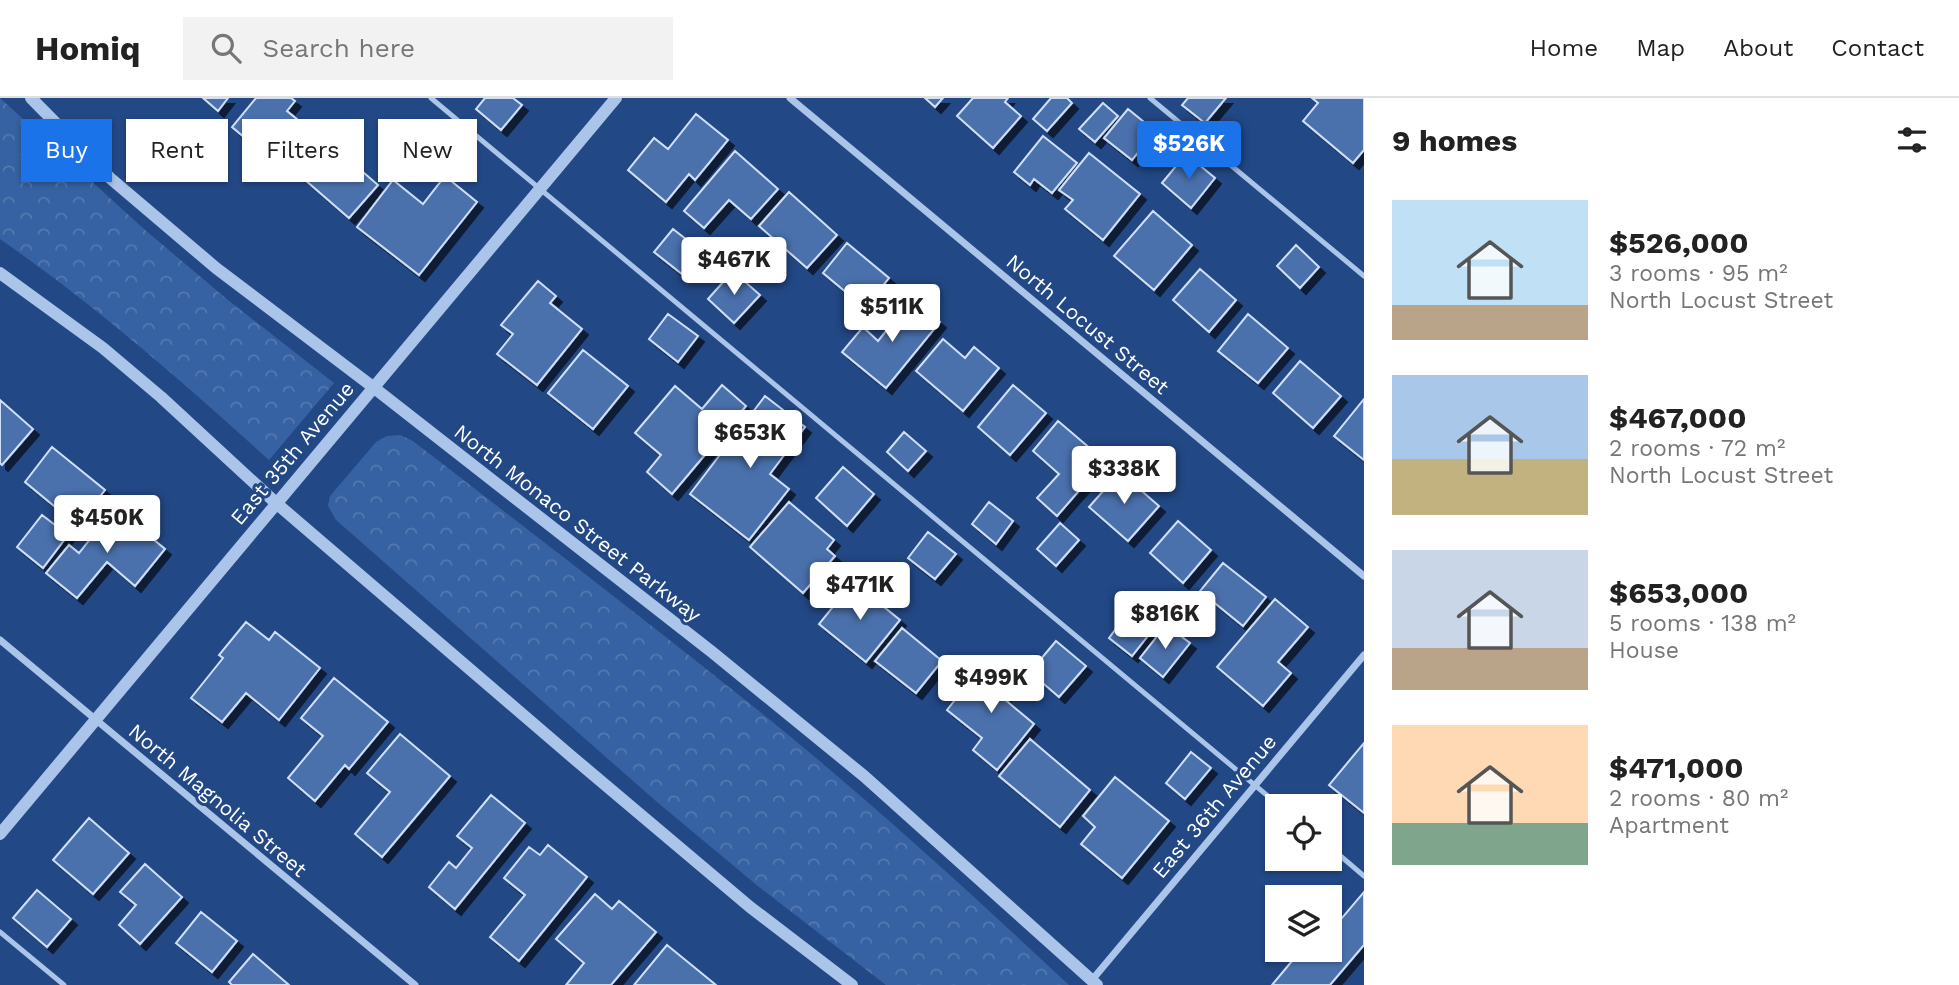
<!DOCTYPE html>
<meta charset="utf-8">
<style>
:root{--surface:#fff;--page:#f2f2f2;--text:#222;--muted:#767676;--line:#e0e0e0;--accent:#1a73e8}
body{margin:0;font-family:"Work Sans",sans-serif;background:var(--page);color:var(--text);height:100vh;display:flex;flex-direction:column;font-size:26px;white-space:nowrap}
*{box-sizing:border-box;margin:0}
p{font-size:23px;color:var(--muted)}
.icon{flex:none;width:38px;height:38px;fill:none;stroke:currentColor;stroke-width:2;stroke-linecap:round;stroke-linejoin:round}
.map{position:relative;flex:1;overflow:hidden}
.sheet{display:flex;flex-direction:column;background:var(--surface);width:595px}
.sheet>*{flex:none}
.banner{position:absolute;left:21px;top:21px;width:665px;height:63px;display:flex;gap:14px}
.tools{position:absolute;left:1265px;top:696px;display:grid;gap:14px}
.tools a{display:grid;place-items:center;width:77px;height:77px;border-radius:0px;background:var(--surface);box-shadow:0 2px 5px #0004;font-size:35px}
.price{position:absolute;translate:-50% -60px;padding:0 16px;border-radius:7px;background:#fff;color:#222;font-size:23px;line-height:46px;filter:drop-shadow(0 2px 4px #0008)}
.price::after{content:'';position:absolute;left:50%;top:42px;width:21px;height:16px;margin-left:-10px;background:inherit;clip-path:polygon(0 0,100% 0,50% 100%)}
.price.on{background:var(--accent);color:#fff}
ul{padding:0;list-style:none}
li{display:flex;align-items:center;gap:21px;height:175px;padding:0 28px}
li span{display:grid;place-items:center;flex:none;width:196px;height:140px;border-radius:0px;color:#555}
li>.icon{margin-inline-start:auto}
span .icon{width:84px;height:84px;fill:#fffc;stroke-width:1}
li b{font-size:30px}
h2{display:flex;justify-content:space-between;align-items:center;height:84px;padding:0 28px;font-size:30px}
.tag{padding:0 24px;border-radius:0px;background:var(--surface);box-shadow:0 2px 5px #0004;font-size:24px;line-height:63px}
.tag.on{background:var(--accent);color:#fff}
header{display:flex;align-items:center;gap:42px;box-sizing:border-box;height:98px;padding:0 35px;background:var(--surface);border-bottom:2px solid var(--line)}
header strong{font-size:33px}
nav{display:flex;gap:38px;margin-inline-start:auto;font-size:24px}
.search{width:490px;height:63px;background:var(--page);display:flex;align-items:center;gap:18px;box-sizing:border-box;padding:0 24px;border-radius:0px;color:var(--muted);font-size:26px}
main{display:flex;flex:1;min-height:0}
.map>svg:first-child{display:block}
</style>
<header>
<strong>Homiq</strong>
<div class="search"><svg class="icon" aria-label="search" viewBox="0 0 24 24"><circle cx="10" cy="10" r="6"/><path d="M15 15l6 6"/></svg>Search here</div>
<nav><a>Home</a><a>Map</a><a>About</a><a>Contact</a></nav>
</header>
<main>
<div class="map">
<svg width="1364" height="887" viewBox="0 0 1364 887">
<defs>
<pattern id="forest-crowns" width="20" height="18" patternUnits="userSpaceOnUse" patternTransform="scale(1.75)"><rect width="20" height="18" fill="#3661a2"/><path d="M2 6a3 3 0 1 1 6 0M12 15a3 3 0 1 1 6 0" fill="none" stroke="#5479b0"/></pattern>
<filter id="shadow"><feDropShadow dx="6" dy="6" stdDeviation="0" flood-color="#0009"/></filter>
</defs>
<rect width="100%" height="100%" fill="#224885"/>
<path fill="url(#forest-crowns)" d="M 0,0 L 144,131 L 228,202 L 334,285 L 269,362 C 183,284 95,207 0,141 Z
M 400,337 L 413,343 C 536,438 659,532 780,630 C 880,712 975,799 1069,887 L 886,887 L 759,789 L 657,704 L 336,422 L 328,408 L 330,398 L 376,344 L 387,338 Z"/>
<path fill="#4b71ad" stroke="#cfdff7" stroke-width="2" filter="url(#shadow)" d="M 203,0 L 228,0 L 218,13 Z
M 256,0 L 291,0 L 295,3 L 287,13 L 314,35 L 289,65 L 269,48 L 263,55 L 232,29 Z
M 485,0 L 513,0 L 522,7 L 501,32 L 476,11 Z
M 925,0 L 943,0 L 935,9 Z
M 973,0 L 1008,0 L 1005,4 L 1021,18 L 993,50 L 957,18 Z
M 1051,0 L 1067,0 L 1072,5 L 1047,33 L 1033,21 Z
M 1188,0 L 1226,0 L 1205,25 L 1182,7 Z
M 1312,0 L 1364,0 L 1364,52 L 1353,65 L 1303,23 L 1318,5 Z
M 1103,5 L 1118,18 L 1095,44 L 1079,31 Z
M 1128,11 L 1155,33 L 1132,62 L 1104,40 Z
M 696,16 L 728,42 L 695,82 L 689,76 L 666,104 L 628,72 L 654,40 L 668,51 Z
M 1043,38 L 1077,65 L 1052,95 L 1034,81 L 1030,87 L 1014,74 Z
M 326,42 L 378,87 L 349,120 L 297,75 Z
M 735,53 L 778,91 L 751,121 L 729,102 L 704,130 L 684,113 Z
M 1089,55 L 1140,96 L 1103,142 L 1065,111 L 1073,102 L 1059,92 Z
M 1186,56 L 1215,80 L 1191,110 L 1162,85 Z
M 445,78 L 477,104 L 419,177 L 357,129 L 393,82 L 423,106 Z
M 789,94 L 837,137 L 807,170 L 759,128 Z
M 1153,113 L 1192,147 L 1154,192 L 1114,158 Z
M 673,131 L 701,153 L 682,176 L 654,154 Z
M 847,145 L 889,180 L 865,210 L 823,175 Z
M 1296,147 L 1319,169 L 1300,190 L 1277,168 Z
M 1200,171 L 1236,202 L 1209,234 L 1173,202 Z
M 733,173 L 760,197 L 734,225 L 708,201 Z
M 538,183 L 556,198 L 550,205 L 582,231 L 537,287 L 497,256 L 513,236 L 501,227 Z
M 912,201 L 940,224 L 886,290 L 842,254 L 863,229 L 878,243 Z
M 668,216 L 698,238 L 678,264 L 649,241 Z
M 1248,216 L 1288,250 L 1258,285 L 1218,253 Z
M 943,241 L 965,260 L 974,249 L 999,270 L 963,313 L 916,273 Z
M 583,252 L 628,288 L 593,331 L 548,295 Z
M 1300,263 L 1341,298 L 1313,330 L 1273,295 Z
M 722,287 L 746,308 L 672,396 L 647,374 L 661,357 L 635,335 L 675,288 L 702,311 Z
M 1013,287 L 1046,315 L 1010,357 L 978,329 Z
M 765,298 L 805,329 L 770,376 L 789,391 L 749,442 L 690,396 Z
M 1364,301 L 1364,362 L 1334,338 Z
M 0,302 L 33,331 L 2,367 L 0,365 Z
M 1058,323 L 1105,363 L 1057,418 L 1037,400 L 1059,376 L 1033,353 Z
M 904,334 L 926,353 L 908,373 L 887,354 Z
M 52,349 L 105,392 L 77,427 L 25,384 Z
M 843,369 L 874,396 L 847,428 L 816,400 Z
M 1120,374 L 1159,408 L 1128,443 L 1089,409 Z
M 789,404 L 834,442 L 827,451 L 835,458 L 803,495 L 750,449 Z
M 989,404 L 1013,423 L 996,446 L 972,426 Z
M 115,410 L 165,451 L 135,488 L 107,464 L 77,500 L 46,475 L 69,447 L 79,455 Z
M 42,417 L 68,437 L 43,470 L 17,449 Z
M 1178,423 L 1211,452 L 1183,485 L 1150,455 Z
M 1060,425 L 1079,442 L 1056,468 L 1037,451 Z
M 928,434 L 956,456 L 935,481 L 908,460 Z
M 1223,465 L 1266,499 L 1243,528 L 1200,493 Z
M 853,484 L 900,522 L 866,564 L 819,526 Z
M 1275,501 L 1308,529 L 1278,564 L 1291,575 L 1263,608 L 1217,569 Z
M 1127,516 L 1151,534 L 1132,558 L 1109,540 Z
M 246,524 L 269,542 L 275,534 L 320,570 L 279,622 L 246,595 L 222,624 L 191,600 L 223,560 L 219,557 Z
M 1166,527 L 1190,545 L 1163,579 L 1140,560 Z
M 902,530 L 942,563 L 916,595 L 875,563 Z
M 1056,543 L 1086,568 L 1059,599 L 1030,574 Z
M 987,562 L 1016,585 L 1003,600 L 1034,626 L 997,672 L 973,652 L 982,640 L 947,612 Z
M 334,580 L 388,624 L 349,671 L 345,667 L 315,703 L 288,680 L 323,638 L 301,620 Z
M 400,636 L 450,678 L 382,759 L 355,736 L 390,694 L 367,675 Z
M 1030,641 L 1090,692 L 1060,729 L 999,678 Z
M 1364,645 L 1364,715 L 1329,687 Z
M 1191,654 L 1211,670 L 1185,701 L 1166,685 Z
M 1115,679 L 1169,723 L 1122,780 L 1081,746 L 1095,729 L 1083,718 Z
M 491,697 L 525,725 L 455,811 L 429,789 L 449,764 L 456,770 L 472,750 L 457,738 Z
M 89,720 L 129,755 L 93,796 L 53,762 Z
M 548,747 L 587,779 L 519,863 L 490,839 L 525,797 L 504,780 L 529,749 L 540,757 Z
M 145,766 L 182,799 L 140,846 L 119,827 L 136,807 L 120,794 Z
M 37,792 L 71,821 L 47,849 L 13,820 Z
M 1364,794 L 1364,847 L 1330,887 L 1272,887 L 1292,863 L 1279,852 L 1330,852 L 1330,834 Z
M 595,796 L 612,811 L 619,803 L 656,834 L 611,887 L 566,887 L 584,865 L 556,841 Z
M 201,814 L 237,843 L 212,874 L 176,845 Z
M 667,847 L 716,887 L 634,887 Z
M 253,856 L 289,887 L 232,887 L 229,884 Z"/>
<g fill="none" stroke-linecap="round" stroke-linejoin="round">
<path stroke="#abc4e9" stroke-width="5" d="M 431,0 L 1281,709
M 1150,0 L 1364,178
M 1330,749 L 1364,778
M 0,834 L 64,887"/>
<path stroke="#abc4e9" stroke-width="7" d="M 790,0 L 1364,478
M 0,542 L 415,887
M 1092,882 L 1364,557"/>
<path stroke="#abc4e9" stroke-width="12" d="M 31,0 L 110,80 L 216,170 L 373,289 L 712,554 L 864,678 L 1097,887
M 0,175 L 103,250 L 161,299 L 276,405 L 571,658 L 750,809 L 852,887
M 0,736 L 616,0"/>
</g>
<g text-anchor="middle" dominant-baseline="central" stroke-width="6" stroke-linejoin="round" paint-order="stroke">
<g font-size="21" fill="#fff" stroke="#224885">
<text transform="translate(1088 226) rotate(40)">North Locust Street</text>
<text transform="translate(292 355) rotate(-50)">East 35th Avenue</text>
<text transform="translate(578 425) rotate(38)">North Monaco Street Parkway</text>
<text transform="translate(218 702) rotate(40)">North Magnolia Street</text>
<text transform="translate(1214 708) rotate(-50)">East 36th Avenue</text>
</g>
</g>
</svg>
<div class="tools">
<a><svg class="icon" aria-label="locate" viewBox="0 0 24 24"><circle cx="12" cy="12" r="6"/><path d="M12 2v4M12 18v4M2 12h4M18 12h4"/></svg></a>
<a><svg class="icon" aria-label="layers" viewBox="0 0 24 24"><path d="M12 4l9 5-9 5-9-5zM3 14l9 5 9-5"/></svg></a>
</div>
<b class="price on" style="left:1189px;top:83px">$526K</b>
<b class="price" style="left:734px;top:199px">$467K</b>
<b class="price" style="left:892px;top:246px">$511K</b>
<b class="price" style="left:750px;top:372px">$653K</b>
<b class="price" style="left:1124px;top:408px">$338K</b>
<b class="price" style="left:107px;top:457px">$450K</b>
<b class="price" style="left:860px;top:524px">$471K</b>
<b class="price" style="left:1165px;top:553px">$816K</b>
<b class="price" style="left:991px;top:617px">$499K</b>
<div class="banner">
<a class="tag on">Buy</a>
<a class="tag">Rent</a>
<a class="tag">Filters</a>
<a class="tag">New</a>
</div>
</div>
<section class="sheet">
<h2>9 homes<svg class="icon" aria-label="filters" viewBox="0 0 24 24"><path d="M4 7h16M4 17h16"/><circle cx="9" cy="7" r="2"/><circle cx="15" cy="17" r="2"/></svg></h2>
<ul>
<li><span style="background:linear-gradient(#bfe0f5 75%,#b9a48a 0)"><svg class="icon" aria-label="home" viewBox="0 0 24 24"><path d="M3 11l9-7 9 7M6 9v11h12V9"/></svg></span><div><b>$526,000</b><p>3 rooms · 95 m²</p><p>North Locust Street</p></div></li>
<li><span style="background:linear-gradient(#a9c7e8 60%,#c2b280 0)"><svg class="icon" aria-label="home" viewBox="0 0 24 24"><path d="M3 11l9-7 9 7M6 9v11h12V9"/></svg></span><div><b>$467,000</b><p>2 rooms · 72 m²</p><p>North Locust Street</p></div></li>
<li><span style="background:linear-gradient(#c9d6e8 70%,#b9a48a 0)"><svg class="icon" aria-label="home" viewBox="0 0 24 24"><path d="M3 11l9-7 9 7M6 9v11h12V9"/></svg></span><div><b>$653,000</b><p>5 rooms · 138 m²</p><p>House</p></div></li>
<li><span style="background:linear-gradient(#ffd9b3 70%,#7fa58c 0)"><svg class="icon" aria-label="home" viewBox="0 0 24 24"><path d="M3 11l9-7 9 7M6 9v11h12V9"/></svg></span><div><b>$471,000</b><p>2 rooms · 80 m²</p><p>Apartment</p></div></li>
</ul>
</section>
</main>
